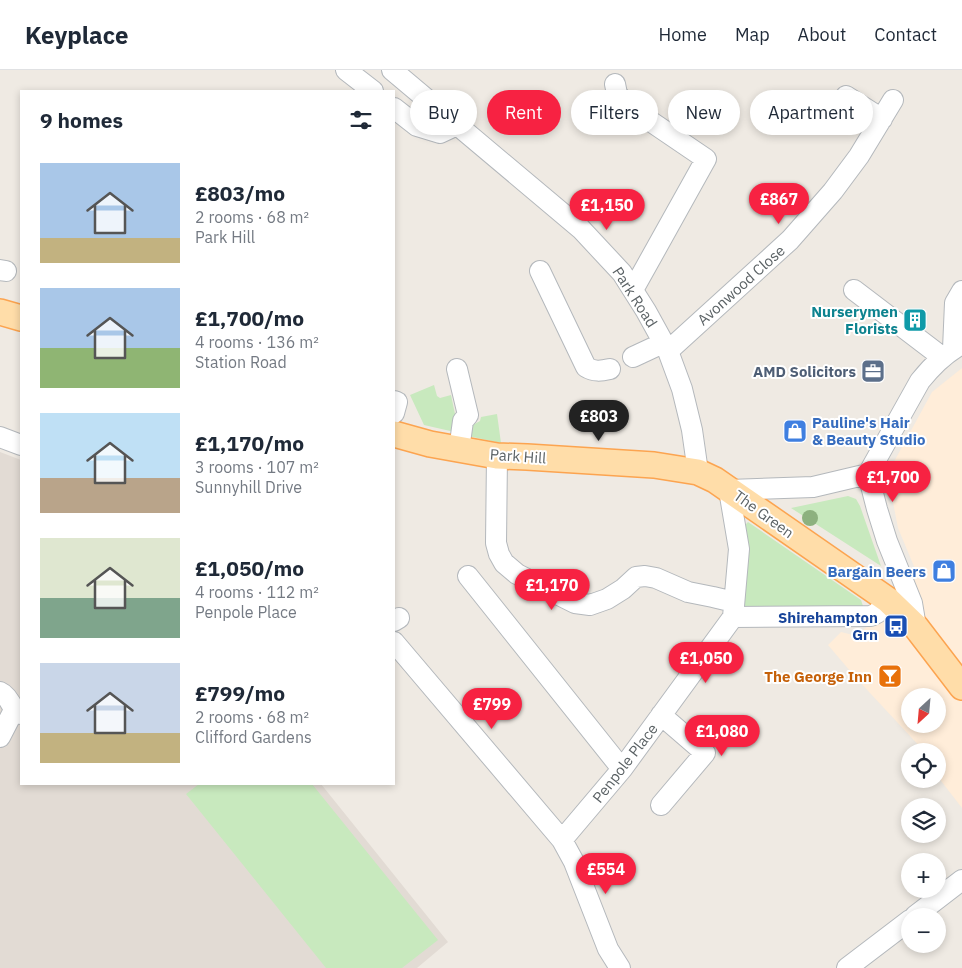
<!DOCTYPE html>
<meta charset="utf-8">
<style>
:root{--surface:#fff;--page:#f6f6f7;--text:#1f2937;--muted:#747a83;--line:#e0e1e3;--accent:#f72242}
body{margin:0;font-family:"IBM Plex Sans",sans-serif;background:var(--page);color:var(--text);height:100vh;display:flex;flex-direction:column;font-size:19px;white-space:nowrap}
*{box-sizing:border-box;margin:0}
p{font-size:16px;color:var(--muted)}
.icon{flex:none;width:28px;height:28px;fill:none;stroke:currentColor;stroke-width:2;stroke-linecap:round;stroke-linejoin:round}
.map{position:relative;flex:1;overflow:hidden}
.drawer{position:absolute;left:20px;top:20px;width:375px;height:695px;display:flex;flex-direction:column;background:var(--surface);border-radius:0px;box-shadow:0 2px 8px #0003}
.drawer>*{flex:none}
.guide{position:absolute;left:410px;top:20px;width:475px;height:45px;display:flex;gap:10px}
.needle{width:32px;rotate:206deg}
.fabs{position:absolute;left:901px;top:618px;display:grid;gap:10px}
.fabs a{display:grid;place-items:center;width:45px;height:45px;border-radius:50%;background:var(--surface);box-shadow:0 2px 8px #0003;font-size:25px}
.price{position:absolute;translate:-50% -42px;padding:0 11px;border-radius:18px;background:var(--accent);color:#fff;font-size:16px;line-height:32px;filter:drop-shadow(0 1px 2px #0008)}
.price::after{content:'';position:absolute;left:50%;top:30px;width:15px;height:11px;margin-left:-8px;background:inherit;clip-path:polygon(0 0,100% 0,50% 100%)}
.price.current{background:#222;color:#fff}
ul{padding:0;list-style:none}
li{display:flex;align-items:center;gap:15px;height:125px;padding:0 20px}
li span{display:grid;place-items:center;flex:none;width:140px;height:100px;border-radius:0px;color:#555}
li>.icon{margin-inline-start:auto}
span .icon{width:60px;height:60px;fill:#fffc;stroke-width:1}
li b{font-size:21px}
h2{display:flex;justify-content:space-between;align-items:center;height:60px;padding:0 20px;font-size:21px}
.tag{padding:0 18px;border-radius:22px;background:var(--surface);box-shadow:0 2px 8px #0003;font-size:18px;line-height:45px}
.tag.current{background:var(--accent);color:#fff}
header{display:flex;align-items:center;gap:30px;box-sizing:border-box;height:70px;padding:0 25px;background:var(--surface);border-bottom:1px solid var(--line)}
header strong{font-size:24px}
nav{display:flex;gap:28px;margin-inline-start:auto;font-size:18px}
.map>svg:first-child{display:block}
</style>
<header>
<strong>Keyplace</strong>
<nav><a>Home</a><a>Map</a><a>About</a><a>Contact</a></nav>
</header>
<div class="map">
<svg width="962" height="898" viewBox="0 0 962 898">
<rect width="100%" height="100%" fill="#efeae3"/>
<path fill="#ffedd9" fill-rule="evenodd" d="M 962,298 L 962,738 L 938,707 L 938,681 L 924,681 L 856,608 L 828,575 L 841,562 L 857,566 L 918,506 L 898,458 L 890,417 L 890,399 L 932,322 ZM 910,626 L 938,626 L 938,654 L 910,654 Z"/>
<path fill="#e2dbd4" d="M 0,382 L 21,390 L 21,714 L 321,714 L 448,872 L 417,898 L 0,898 Z"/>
<path fill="#c8e9be" d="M 434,315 L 437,326 L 440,328 L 451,325 L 459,363 L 424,355 L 410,325 Z
M 497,344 L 501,373 L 468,366 L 471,356 L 480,351 L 481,347 Z
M 848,426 L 856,429 L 860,436 L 881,496 L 791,438 Z
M 748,452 L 861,530 L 863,536 L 746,539 L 744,535 L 749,485 L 745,455 Z
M 199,714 L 312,714 L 438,870 L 402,898 L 326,898 L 186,724 Z"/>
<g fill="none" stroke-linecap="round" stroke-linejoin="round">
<g stroke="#b4b8bc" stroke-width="22">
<path id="minor" d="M 346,0 L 373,21
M 392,0 L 581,159 L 622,203 L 646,241 L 668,281 L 682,319 L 692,360 L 698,402
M 615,14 L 617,24 L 628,36 L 706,89 L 633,220
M 846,26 L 882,49
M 394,38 L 417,56 L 440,63 L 457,55
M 0,200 L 6,201
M 540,201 L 586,297 C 594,302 601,301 610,299
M 854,220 L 942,287
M 953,279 L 955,233 L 962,221
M 668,281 L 790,170 L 833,121 L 859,86 L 893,30
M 633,287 L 663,273
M 457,299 L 468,345 L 463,351 L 459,380
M 394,331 L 397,332 L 394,343
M 0,367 L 21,375
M 497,386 L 496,473 L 499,484 L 504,493 L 517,504 L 575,533 L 590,535 L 607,529 L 623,519 L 636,507 L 645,506 L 656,508 L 688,522 L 713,527 L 734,532
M 468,506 L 622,699
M 733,547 L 871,546 L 877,543 L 888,530
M 394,551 L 399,548
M 916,557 L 912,533 L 887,471 L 877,439 L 868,404 L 920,311 C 932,296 945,283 962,274
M 394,572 L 562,770 L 574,792 L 608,879 L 620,898
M 0,622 C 7,625 11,633 14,640 L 21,644
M 0,667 L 14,640
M 661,735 L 705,683 L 661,645
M 562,770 L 622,699 L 733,547 L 739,479 L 729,420 L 813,417 L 868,404
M 915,846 L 962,810
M 847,898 L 910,850"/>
</g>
<g stroke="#fca450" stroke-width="28">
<path id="major" d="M 0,242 L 21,248
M 394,364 L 430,374 L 497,386 L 527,387 L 654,395 L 698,402 L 715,410 L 888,530 L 916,557 L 962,617"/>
</g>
<use href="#minor" stroke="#fff" stroke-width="20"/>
<use href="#major" stroke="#ffdda9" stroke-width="25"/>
</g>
<circle fill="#8db17f" cx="810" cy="448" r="8"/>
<defs>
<g id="building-square" transform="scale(1.25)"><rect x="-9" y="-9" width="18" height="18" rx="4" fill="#0f9aa8" stroke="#fff"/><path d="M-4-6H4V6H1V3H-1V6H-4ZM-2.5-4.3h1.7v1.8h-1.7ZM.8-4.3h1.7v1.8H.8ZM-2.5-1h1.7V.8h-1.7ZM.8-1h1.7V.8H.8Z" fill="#fff"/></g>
<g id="office-square" transform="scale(1.25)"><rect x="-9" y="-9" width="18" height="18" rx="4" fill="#5c6f8a" stroke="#fff"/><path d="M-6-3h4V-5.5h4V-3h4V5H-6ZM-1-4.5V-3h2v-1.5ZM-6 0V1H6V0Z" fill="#fff"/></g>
<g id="shop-square" transform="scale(1.25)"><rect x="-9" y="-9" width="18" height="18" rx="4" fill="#3f7fe0" stroke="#fff"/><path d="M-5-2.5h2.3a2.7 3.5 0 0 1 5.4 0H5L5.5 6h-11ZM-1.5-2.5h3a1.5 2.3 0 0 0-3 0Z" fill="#fff"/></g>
<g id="bus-square" transform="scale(1.25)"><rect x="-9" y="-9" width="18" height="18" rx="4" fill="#1a4fb4" stroke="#fff"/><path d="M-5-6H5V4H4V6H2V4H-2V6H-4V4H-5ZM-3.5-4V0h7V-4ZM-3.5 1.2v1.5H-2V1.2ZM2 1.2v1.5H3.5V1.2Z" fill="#fff"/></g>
<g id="bar-square" transform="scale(1.25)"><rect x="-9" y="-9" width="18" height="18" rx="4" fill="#e8710a" stroke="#fff"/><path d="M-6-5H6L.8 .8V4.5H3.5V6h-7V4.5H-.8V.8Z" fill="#fff"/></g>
</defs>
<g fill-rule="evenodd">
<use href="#building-square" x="915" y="250"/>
<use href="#office-square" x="873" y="301"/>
<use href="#shop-square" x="795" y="361"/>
<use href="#shop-square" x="944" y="501"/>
<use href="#bus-square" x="896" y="556"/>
<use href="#bar-square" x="890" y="606"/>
</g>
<g text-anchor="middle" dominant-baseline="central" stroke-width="4" stroke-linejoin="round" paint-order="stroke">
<g font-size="15" fill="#5b6265" stroke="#fff">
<text transform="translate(741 215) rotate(-42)">Avonwood Close</text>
<text transform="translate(635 227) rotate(57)">Park Road</text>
<text transform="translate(518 386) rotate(4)">Park Hill</text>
<text transform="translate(764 444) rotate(36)">The Green</text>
<text transform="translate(625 693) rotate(-52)">Penpole Place</text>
</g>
<g font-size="15" font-weight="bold" fill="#0d838f" stroke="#fff" text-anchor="end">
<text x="898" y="241">Nurserymen<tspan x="898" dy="17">Florists</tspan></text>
</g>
<g font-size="15" font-weight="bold" fill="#4e5e75" stroke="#fff" text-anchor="end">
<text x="856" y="301">AMD Solicitors</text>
</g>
<g font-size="15" font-weight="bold" fill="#366cbe" stroke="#fff" text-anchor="start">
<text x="812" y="352">Pauline's Hair<tspan x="812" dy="17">&amp; Beauty Studio</tspan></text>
<text x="926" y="501" text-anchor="end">Bargain Beers</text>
</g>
<g font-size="15" font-weight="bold" fill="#164399" stroke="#fff" text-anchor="end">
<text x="878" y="547">Shirehampton<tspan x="878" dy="17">Grn</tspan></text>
</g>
<g font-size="15" font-weight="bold" fill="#c56008" stroke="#fff" text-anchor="end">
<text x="872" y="606">The George Inn</text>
</g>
</g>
</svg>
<div class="fabs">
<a><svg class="needle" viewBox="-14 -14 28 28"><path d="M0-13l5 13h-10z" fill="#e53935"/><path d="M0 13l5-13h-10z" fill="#747a83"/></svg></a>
<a><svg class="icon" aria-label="locate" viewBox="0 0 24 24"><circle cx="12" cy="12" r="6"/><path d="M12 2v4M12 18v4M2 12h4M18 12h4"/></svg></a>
<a><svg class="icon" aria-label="layers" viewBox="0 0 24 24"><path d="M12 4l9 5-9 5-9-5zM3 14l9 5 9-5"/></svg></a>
<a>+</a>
<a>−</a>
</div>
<b class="price" style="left:779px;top:155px">£867</b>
<b class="price" style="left:607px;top:161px">£1,150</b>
<b class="price current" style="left:599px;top:372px">£803</b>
<b class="price" style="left:893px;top:433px">£1,700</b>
<b class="price" style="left:552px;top:541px">£1,170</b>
<b class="price" style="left:706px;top:614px">£1,050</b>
<b class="price" style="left:492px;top:660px">£799</b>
<b class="price" style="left:722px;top:687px">£1,080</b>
<b class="price" style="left:606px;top:825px">£554</b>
<div class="guide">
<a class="tag">Buy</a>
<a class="tag current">Rent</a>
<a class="tag">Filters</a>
<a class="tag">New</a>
<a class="tag">Apartment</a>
</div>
<section class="drawer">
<h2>9 homes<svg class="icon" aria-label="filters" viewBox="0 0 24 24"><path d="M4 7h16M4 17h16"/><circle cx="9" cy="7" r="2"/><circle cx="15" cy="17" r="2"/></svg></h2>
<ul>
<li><span style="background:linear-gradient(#a9c7e8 75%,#c2b280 0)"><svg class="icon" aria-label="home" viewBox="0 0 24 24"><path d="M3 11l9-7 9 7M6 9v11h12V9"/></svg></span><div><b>£803/mo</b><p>2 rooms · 68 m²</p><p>Park Hill</p></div></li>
<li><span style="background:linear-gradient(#a9c7e8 60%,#8fb573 0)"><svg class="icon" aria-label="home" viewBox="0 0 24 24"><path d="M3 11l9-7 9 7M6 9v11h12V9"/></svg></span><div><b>£1,700/mo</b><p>4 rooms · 136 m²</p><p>Station Road</p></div></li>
<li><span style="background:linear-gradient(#bfe0f5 65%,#b9a48a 0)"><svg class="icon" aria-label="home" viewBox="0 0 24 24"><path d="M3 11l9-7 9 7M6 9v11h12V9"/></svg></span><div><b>£1,170/mo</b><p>3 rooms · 107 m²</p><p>Sunnyhill Drive</p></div></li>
<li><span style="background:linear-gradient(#dfe7d0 60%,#7fa58c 0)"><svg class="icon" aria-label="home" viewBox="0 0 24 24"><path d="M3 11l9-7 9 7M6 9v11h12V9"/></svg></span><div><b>£1,050/mo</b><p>4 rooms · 112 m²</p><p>Penpole Place</p></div></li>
<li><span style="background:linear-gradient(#c9d6e8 70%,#c2b280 0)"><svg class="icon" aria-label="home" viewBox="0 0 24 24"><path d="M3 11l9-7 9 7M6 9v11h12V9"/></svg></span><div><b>£799/mo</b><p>2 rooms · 68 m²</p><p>Clifford Gardens</p></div></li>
</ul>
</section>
</div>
